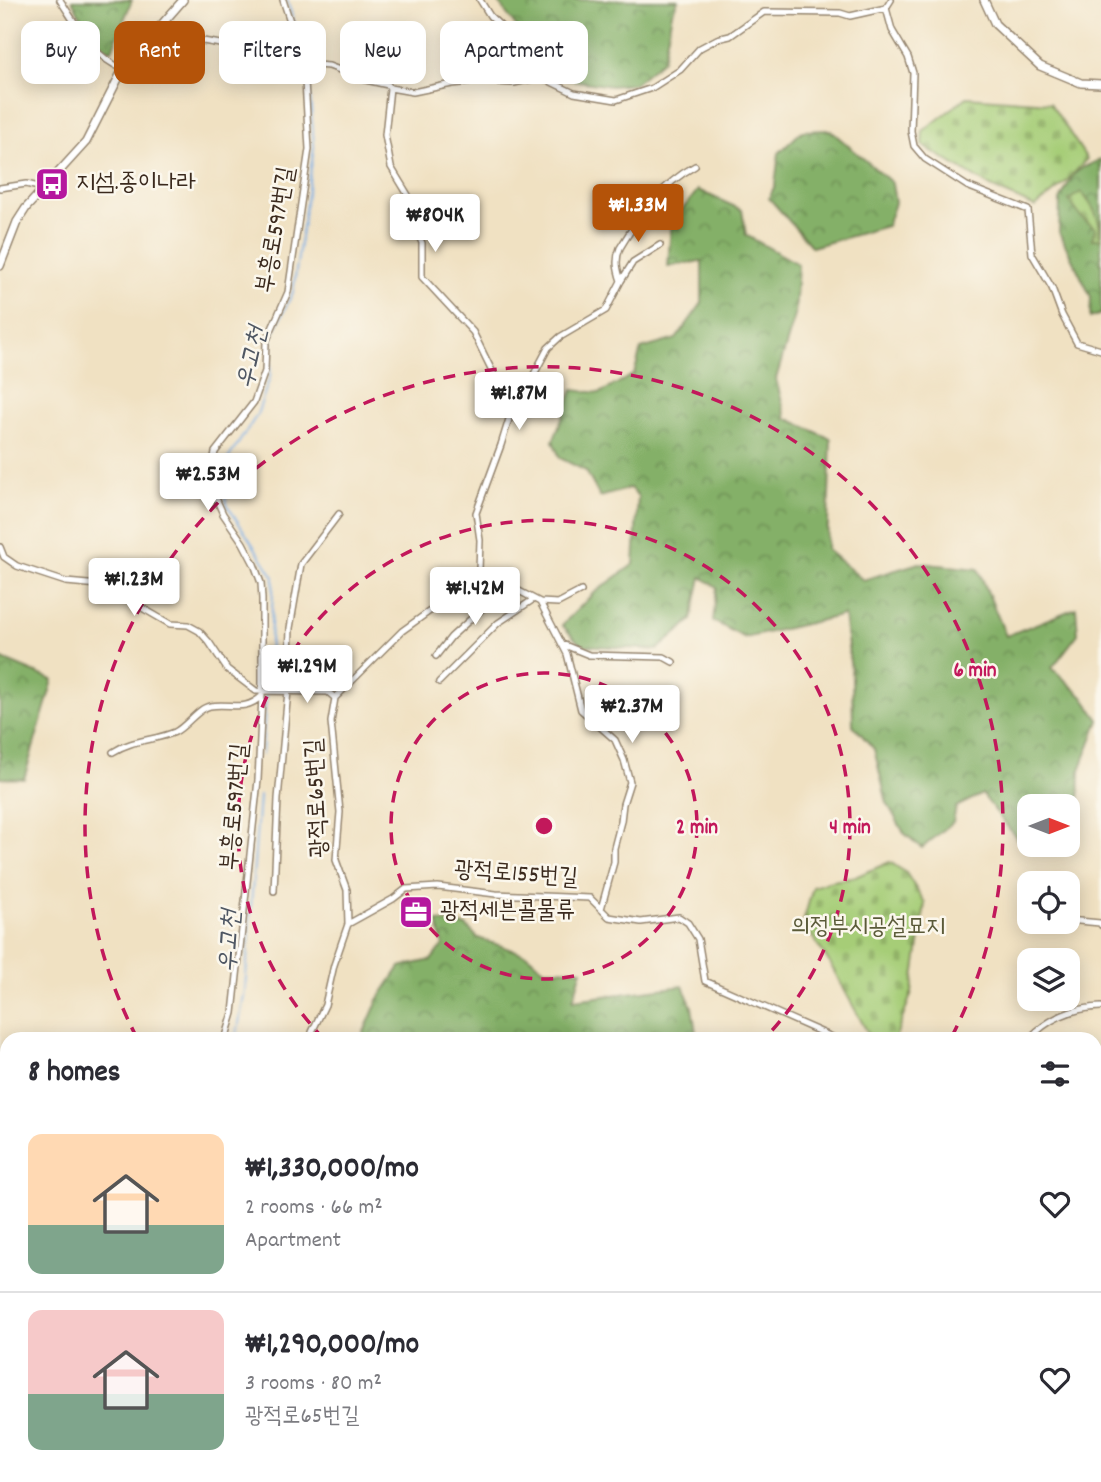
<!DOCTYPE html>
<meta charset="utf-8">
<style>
:root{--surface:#fff;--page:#f2f2f3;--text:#2b2b33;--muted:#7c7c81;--line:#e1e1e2;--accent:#b45309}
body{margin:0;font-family:Dekko,"Poor Story",sans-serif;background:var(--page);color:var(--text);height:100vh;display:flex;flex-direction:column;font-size:26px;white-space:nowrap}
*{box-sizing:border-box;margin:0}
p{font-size:23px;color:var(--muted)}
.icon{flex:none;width:38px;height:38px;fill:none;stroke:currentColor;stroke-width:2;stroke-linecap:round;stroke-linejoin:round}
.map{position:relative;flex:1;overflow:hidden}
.side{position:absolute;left:0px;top:1032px;width:1102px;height:450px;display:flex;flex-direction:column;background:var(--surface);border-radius:21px 21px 0 0;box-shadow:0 4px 18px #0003}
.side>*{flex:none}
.top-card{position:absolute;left:21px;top:21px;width:700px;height:63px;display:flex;gap:14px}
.needle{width:46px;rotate:90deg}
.controls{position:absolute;left:1017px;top:794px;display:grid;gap:14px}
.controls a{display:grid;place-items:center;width:63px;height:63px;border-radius:14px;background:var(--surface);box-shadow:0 4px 18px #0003;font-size:35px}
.price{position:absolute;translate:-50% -60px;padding:0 16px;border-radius:7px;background:#fff;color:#222;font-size:23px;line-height:46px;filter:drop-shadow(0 2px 4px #0008)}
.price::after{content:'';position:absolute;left:50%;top:42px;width:21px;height:16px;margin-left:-10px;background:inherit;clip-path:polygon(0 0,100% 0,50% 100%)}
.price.on{background:var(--accent);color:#fff}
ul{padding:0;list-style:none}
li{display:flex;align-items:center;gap:21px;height:175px;padding:0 28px}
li+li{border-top:2px solid var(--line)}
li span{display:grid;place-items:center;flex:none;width:196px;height:140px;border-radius:14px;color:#555}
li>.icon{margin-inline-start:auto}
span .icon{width:84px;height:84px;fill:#fffc;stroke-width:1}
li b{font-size:30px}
h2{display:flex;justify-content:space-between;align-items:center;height:84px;padding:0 28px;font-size:30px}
.tag{padding:0 24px;border-radius:14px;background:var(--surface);box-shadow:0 4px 18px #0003;font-size:24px;line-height:63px}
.tag.on{background:var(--accent);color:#fff}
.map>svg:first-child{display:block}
</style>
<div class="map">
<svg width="1101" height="1482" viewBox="0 0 1101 1482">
<defs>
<pattern id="forest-crowns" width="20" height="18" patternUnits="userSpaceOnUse" patternTransform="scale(1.75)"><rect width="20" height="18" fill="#84b068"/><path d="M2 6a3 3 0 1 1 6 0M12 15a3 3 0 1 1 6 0" fill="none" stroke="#6d8f55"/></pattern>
<pattern id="cemetery-stones" width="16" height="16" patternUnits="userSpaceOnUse" patternTransform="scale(1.75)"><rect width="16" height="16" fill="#a6cd77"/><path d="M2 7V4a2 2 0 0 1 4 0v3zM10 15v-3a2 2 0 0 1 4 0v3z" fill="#90b066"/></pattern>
</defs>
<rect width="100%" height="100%" fill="#fbf7ec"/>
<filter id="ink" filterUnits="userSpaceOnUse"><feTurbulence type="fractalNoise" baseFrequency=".0143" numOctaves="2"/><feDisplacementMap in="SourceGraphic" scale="14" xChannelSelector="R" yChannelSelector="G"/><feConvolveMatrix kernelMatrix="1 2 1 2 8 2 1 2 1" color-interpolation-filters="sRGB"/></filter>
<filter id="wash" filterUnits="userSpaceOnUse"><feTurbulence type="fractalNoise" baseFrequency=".00686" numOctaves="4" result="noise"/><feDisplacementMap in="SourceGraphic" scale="28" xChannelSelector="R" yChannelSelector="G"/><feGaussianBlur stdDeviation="1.57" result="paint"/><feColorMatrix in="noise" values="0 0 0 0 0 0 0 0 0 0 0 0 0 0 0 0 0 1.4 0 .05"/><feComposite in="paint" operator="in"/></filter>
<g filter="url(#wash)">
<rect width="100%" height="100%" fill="#f0e1c2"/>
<path fill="url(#forest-crowns)" stroke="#606d43" stroke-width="2" d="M 72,0 L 132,0 L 112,50 L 101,48 L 81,18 Z
M 497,0 L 678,0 L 672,13 L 663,60 L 634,84 L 611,86 L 565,79 L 534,52 Z
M 830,130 L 892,183 L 895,203 L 887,226 L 812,247 L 769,198 L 775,185 L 779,153 L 802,131 Z
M 1101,159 L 1101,314 L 1090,318 L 1091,297 L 1059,232 L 1060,200 L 1073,175 L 1082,168 Z
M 698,190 L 742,210 L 746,235 L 798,264 L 795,315 L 776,379 L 786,418 L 831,439 L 827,550 L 863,580 L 919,563 L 978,569 L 1006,636 L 1076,608 L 1078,634 L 1052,668 L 1083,697 L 1099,720 L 1080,770 L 1079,808 L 1068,836 L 1068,807 L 1029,807 L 1029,838 L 1018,840 L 982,794 L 956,807 L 953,822 L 922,848 L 904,833 L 887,803 L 874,749 L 853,725 L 852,678 L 844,615 L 745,638 L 713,621 L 717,587 L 701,577 L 692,620 L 657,650 L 581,645 L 562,625 L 593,594 L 634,564 L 638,496 L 630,488 L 600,497 L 586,471 L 560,458 L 553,441 L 573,390 L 600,393 L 634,374 L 641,349 L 676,339 L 702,303 L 702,261 L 668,266 L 671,224 Z
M 0,658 L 53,680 L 24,779 L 0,778 Z
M 437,921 L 466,926 L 478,938 L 527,955 L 544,969 L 582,970 L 573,1000 L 683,986 L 692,1007 L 697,1039 L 361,1039 L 378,1000 L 400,967 L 431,960 L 443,945 Z
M 1101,1079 L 1101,1187 L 1100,1187 L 1096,1186 L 1096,1080 Z
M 1101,1235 L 1101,1279 C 1093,1266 1093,1248 1101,1235 Z
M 676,1475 L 744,1475 L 742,1482 L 682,1482 Z
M 814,1475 L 845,1475 L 851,1481 L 868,1475 L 925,1475 L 931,1482 L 800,1482 Z"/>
<path fill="url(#cemetery-stones)" stroke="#707c4a" stroke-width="2" d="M 967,97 L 1050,103 L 1087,159 L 1064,184 L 1035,207 L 991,187 L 922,145 L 923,131 Z
M 1081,192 C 1093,205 1101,220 1101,239 L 1092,239 L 1095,228 L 1081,217 L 1069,200 Z
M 890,862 L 906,873 L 925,903 L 912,992 L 895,1039 L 870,1039 L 869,1035 L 828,960 L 803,923 L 813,887 L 828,882 L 855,877 Z"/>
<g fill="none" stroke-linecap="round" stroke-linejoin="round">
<path stroke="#75abe3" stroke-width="2" d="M 287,0 L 307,62
M 267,689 L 274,577 L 227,505 L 220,471 L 257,415 L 270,377 L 272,336 L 293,292 L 314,147 L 308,68
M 262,755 L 266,695
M 236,1040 L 245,990 L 259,796"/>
</g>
</g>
<g filter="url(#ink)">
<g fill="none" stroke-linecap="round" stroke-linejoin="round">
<g stroke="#968670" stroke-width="8">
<path id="street" d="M 60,0 C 78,27 92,56 123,69
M 480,0 L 490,16 L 511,36 L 541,77 L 574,93 L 616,100 L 652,88 L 680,70 L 700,48 L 717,39 L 730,36 L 764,12 L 840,13 L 850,16 L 886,8 L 891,0
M 886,8 L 892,30 L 908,57 L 913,73 L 911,131 L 914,146 L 925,159 L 967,186 L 1028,210 L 1032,254 L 1052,288 L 1062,315 L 1077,343 L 1101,350
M 152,34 L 191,39 L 256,50 L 304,64 L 329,66 L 366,80 L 388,85 L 390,88 L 413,92 L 452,84 L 481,81 L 514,83 L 541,77
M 390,88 L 385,135 L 391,167 L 408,195 L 410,216 L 422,243 L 422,277 L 473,332 L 497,381 L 514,403
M 0,188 L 26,184 L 43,188
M 621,281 L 633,262 L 660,245
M 0,547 L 4,557 L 17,566 L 66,582 L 99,585 L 113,591 L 170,624 L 188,625 L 199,631 L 209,642 L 227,669 L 256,691 L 328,692 L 335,698
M 479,570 L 480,540 L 476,513 L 501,445 L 514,403 L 532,378 L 548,348 L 560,337 L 606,310 L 621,281 C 617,269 615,260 620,248 C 640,215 660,185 695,166
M 540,602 L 558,603 L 581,591
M 562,644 L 589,655 L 664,657 L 673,662
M 436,656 L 451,637 L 508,585
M 439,682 L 498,623 L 534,599
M 113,752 C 133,739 154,741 175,732 C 187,726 198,708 210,706 C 231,702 243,713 262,696
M 274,891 L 278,799 L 288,691 L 290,628 L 301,564 L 339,514
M 1025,920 L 1029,920
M 1068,920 L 1100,923 L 1101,925
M 348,924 L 393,899 L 406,889 L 438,887 L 496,894 L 590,898 L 609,917 L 641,922 L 679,917 L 688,923 L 698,939 L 705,981 L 832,1037 L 834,1040
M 225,1040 L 233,1013 L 258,780 L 262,696 L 262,599 L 261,583 L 254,564 L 243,543 L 223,514 L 215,496 L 211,473 L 215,452 L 254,402 L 265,371 L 266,342 L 288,292 L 309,149 L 304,64 L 283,0
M 311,1040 L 312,1032 L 325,1005 L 334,965 L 348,924 L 347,890 L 336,860 L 340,812 L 331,722 L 335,698 L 402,631 L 441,603 L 479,570 L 540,602 L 567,654 L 581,710 L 615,740 L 624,760 L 630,782 L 623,804 L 621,821 L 614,848 L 614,862 L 601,909
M 1028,1040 C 1048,1018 1072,1008 1101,1007
M 1096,1193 L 1101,1198
M 1096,1228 L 1101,1218
M 0,1277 L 7,1280
M 0,1366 L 7,1362
M 157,1475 L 159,1482
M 211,1475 L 212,1482
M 335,1475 L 336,1482
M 385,1475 L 386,1482
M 427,1475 L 428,1482
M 466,1475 L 467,1482
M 516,1475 L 523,1482
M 935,1475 L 939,1482
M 1051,1475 L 1055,1482
M 1089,1475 L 1096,1482
M 759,1477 L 762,1475
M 108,1482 L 110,1475
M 505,1482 L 511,1475
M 592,1482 L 598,1475"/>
</g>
<g stroke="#968670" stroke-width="10">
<path id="secondary" d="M 984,0 L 995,24 L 1040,66 L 1081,83 L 1101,84
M 0,266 L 17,222 L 26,208 L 86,142 L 123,69 L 183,0
M 1096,1071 L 1101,1070
M 0,1308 L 7,1312
M 82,1482 L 92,1475
M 92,1482 L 103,1475"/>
</g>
<use href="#street" stroke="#fff" stroke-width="5"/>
<use href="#secondary" stroke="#fff" stroke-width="7"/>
</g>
</g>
<g fill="none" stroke="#c2185b" stroke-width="3.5" stroke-dasharray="12 9">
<circle cx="544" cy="826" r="153"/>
<path d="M324 1039A306 306 0 1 1 764 1039"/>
<path d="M137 1038A459 459 0 1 1 951 1038"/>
</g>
<defs>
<g id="bus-square" transform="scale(1.75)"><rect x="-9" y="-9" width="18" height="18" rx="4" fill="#b5179e" stroke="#fbf7ec"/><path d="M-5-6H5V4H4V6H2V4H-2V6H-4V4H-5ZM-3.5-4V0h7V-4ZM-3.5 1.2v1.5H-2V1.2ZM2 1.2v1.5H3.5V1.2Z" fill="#fff"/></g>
<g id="office-square" transform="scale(1.75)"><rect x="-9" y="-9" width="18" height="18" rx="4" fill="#b5179e" stroke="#fbf7ec"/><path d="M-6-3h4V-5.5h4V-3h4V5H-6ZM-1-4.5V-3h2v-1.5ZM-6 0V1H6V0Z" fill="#fff"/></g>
</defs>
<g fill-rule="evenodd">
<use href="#bus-square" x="52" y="184"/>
<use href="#office-square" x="416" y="912"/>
</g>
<g text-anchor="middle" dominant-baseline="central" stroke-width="5" stroke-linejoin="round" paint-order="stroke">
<g font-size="24" fill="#3b2a1e" stroke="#fbf7ec" text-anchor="start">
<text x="76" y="184">지섬.종이나라</text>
<text x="440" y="912">광적세븐콜물류</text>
</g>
<g font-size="24" fill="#3b2a1e" stroke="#fbf7ec">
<text transform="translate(277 230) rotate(-80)">부흥로597번길</text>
<text transform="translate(318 798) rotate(-93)">광적로65번길</text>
<text transform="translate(236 807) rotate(-85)">부흥로597번길</text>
<text transform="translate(516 875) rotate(4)">광적로155번길</text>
</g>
<g font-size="24" fill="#5b5b39" stroke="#fbf7ec">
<text x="868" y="928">의정부시공설묘지</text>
</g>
<g font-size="26" font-style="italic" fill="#4f5763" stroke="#fbf7ec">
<text transform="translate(253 358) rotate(-77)">우고천</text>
<text transform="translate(231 941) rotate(-86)">우고천</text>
</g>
</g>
<circle cx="544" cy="826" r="10" fill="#c2185b" stroke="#fbf7ec" stroke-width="3.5"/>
<g font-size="21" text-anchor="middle" font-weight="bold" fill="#c2185b" stroke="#fbf7ec" stroke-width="5" stroke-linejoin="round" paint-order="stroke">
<text x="975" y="676">6 min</text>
<text x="697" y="833">2 min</text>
<text x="850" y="833">4 min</text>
</g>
</svg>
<div class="controls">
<a><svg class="needle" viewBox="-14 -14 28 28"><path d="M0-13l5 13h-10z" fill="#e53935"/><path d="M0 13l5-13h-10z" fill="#7c7c81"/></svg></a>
<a><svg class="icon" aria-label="locate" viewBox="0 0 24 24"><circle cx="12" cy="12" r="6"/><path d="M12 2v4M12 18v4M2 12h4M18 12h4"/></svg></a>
<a><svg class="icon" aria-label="layers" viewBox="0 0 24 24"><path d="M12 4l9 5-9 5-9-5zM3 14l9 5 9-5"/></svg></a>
</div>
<b class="price on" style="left:638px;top:244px">₩1.33M</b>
<b class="price" style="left:435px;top:254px">₩804K</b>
<b class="price" style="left:519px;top:432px">₩1.87M</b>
<b class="price" style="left:208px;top:513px">₩2.53M</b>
<b class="price" style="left:134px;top:618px">₩1.23M</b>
<b class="price" style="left:475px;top:627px">₩1.42M</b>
<b class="price" style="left:307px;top:705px">₩1.29M</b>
<b class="price" style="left:632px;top:745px">₩2.37M</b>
<div class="top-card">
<a class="tag">Buy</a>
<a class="tag on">Rent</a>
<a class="tag">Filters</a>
<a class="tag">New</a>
<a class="tag">Apartment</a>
</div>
<section class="side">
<h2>8 homes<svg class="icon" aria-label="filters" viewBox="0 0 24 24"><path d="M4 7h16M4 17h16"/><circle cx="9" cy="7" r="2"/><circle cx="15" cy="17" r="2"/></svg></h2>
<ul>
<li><span style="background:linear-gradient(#ffd9b3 65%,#7fa58c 0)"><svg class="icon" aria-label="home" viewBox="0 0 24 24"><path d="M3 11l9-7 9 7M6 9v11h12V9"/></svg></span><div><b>₩1,330,000/mo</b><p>2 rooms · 66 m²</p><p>Apartment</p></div><svg class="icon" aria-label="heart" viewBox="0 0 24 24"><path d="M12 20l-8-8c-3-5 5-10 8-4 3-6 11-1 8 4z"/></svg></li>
<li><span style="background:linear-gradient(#f6c9c9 60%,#7fa58c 0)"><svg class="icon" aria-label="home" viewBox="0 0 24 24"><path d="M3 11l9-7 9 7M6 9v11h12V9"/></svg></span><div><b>₩1,290,000/mo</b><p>3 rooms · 80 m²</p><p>광적로65번길</p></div><svg class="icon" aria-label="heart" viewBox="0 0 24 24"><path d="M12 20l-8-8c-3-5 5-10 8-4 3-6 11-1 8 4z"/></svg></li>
</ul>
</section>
</div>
